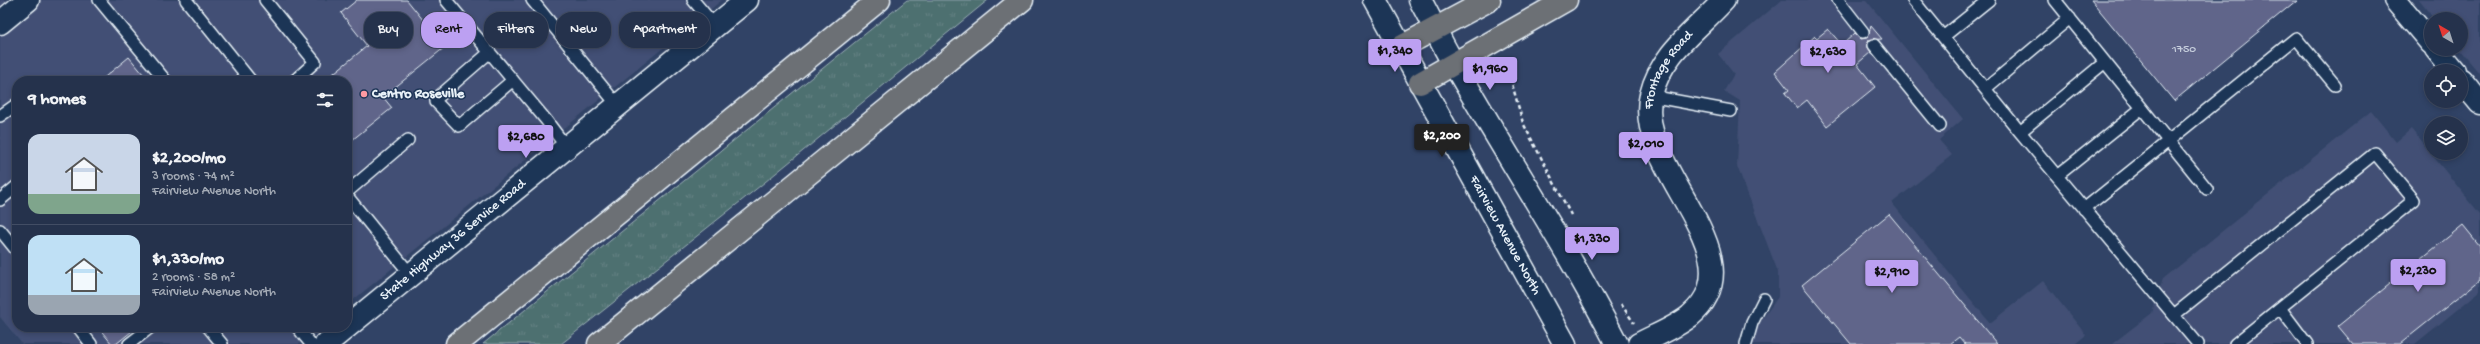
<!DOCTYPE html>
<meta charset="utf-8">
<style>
:root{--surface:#25324c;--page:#313e56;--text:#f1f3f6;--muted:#a3aab5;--line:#424d64;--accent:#bca0f2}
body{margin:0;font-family:"Gochi Hand",sans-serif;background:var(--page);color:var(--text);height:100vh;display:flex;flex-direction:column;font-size:15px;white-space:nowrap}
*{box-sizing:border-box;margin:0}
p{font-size:13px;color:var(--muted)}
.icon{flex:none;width:22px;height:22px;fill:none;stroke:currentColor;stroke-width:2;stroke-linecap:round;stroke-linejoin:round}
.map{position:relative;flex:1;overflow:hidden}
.drawer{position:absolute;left:12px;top:76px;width:340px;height:256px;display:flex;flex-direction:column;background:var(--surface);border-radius:16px;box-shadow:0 2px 6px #0003,0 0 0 1px var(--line)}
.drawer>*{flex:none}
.hud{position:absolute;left:364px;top:12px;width:380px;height:36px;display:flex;gap:8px}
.needle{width:26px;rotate:321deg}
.buttons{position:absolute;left:2424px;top:12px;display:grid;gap:8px}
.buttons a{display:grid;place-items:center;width:44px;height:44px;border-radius:50%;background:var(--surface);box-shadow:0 2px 6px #0003,0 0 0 1px var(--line);font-size:20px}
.price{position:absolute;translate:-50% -34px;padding:0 9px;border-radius:4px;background:var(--accent);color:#111;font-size:13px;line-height:26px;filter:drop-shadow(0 1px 2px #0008)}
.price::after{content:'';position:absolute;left:50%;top:24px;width:12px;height:9px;margin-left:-6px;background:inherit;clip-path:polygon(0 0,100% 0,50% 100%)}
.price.active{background:#222;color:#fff}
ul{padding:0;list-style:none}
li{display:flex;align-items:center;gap:12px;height:100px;padding:0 16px}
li+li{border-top:1px solid var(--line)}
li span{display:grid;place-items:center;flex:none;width:112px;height:80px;border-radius:12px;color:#555}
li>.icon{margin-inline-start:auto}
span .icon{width:48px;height:48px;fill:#fffc;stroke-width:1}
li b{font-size:17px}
h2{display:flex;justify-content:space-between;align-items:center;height:48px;padding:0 16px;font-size:17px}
.pill{padding:0 14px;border-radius:16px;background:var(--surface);box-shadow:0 2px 6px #0003,0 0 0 1px var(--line);font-size:14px;line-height:36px}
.pill.active{background:var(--accent);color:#111}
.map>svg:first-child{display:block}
</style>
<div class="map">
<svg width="2480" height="344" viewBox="0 0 2480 344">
<defs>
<pattern id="grass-tufts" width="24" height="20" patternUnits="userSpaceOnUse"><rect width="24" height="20" fill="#4d6f70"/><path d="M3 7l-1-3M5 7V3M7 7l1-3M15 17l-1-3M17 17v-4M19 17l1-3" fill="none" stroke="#678485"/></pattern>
</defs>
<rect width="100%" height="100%" fill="#314366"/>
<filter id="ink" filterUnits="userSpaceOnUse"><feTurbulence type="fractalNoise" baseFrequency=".025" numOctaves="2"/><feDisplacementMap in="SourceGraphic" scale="8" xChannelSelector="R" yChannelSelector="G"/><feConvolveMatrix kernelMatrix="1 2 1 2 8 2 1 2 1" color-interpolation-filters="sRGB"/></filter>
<g filter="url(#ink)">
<path fill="#425074" d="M 0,0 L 722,0 L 347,305 L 347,81 L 17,81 L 17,327 L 320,327 L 299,344 L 22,344 L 0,317 Z
M 1782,0 L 1866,0 L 1963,119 L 1939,140 L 1952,155 L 1892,203 L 1990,323 L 2043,281 L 2086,335 L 2075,344 L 1741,344 L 1756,328 L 1778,297 L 1778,272 L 1737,166 L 1740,101 L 1724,91 L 1734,74 L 1718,54 Z
M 2419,0 L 2480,0 L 2480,74 L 2459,49 L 2461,49 L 2461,19 L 2434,19 Z
M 2371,111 L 2396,142 L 2411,129 L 2480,214 L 2480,291 L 2415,344 L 2112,344 L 2152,313 L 2163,279 Z"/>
<path fill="url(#grass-tufts)" stroke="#9ab0b4" d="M 907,0 L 988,0 L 765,182 L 561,344 L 483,344 Z"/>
<path fill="#61658a" stroke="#e8f1f8" d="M 357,0 L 407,0 L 445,47 L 383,97 L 392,108 L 347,144 L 347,81 L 324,81 L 367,46 L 341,13 Z
M 2091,0 L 2297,0 L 2174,101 Z
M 1871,26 L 1882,39 L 1869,40 L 1867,46 L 1871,52 L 1857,64 L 1875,87 L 1827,126 L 1807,100 L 1797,108 L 1785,93 L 1789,90 L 1775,72 L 1815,36 L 1817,38 L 1828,29 L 1842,45 L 1855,33 L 1861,39 L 1867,38 Z
M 129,57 L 149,81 L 100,81 Z
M 1889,214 L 1997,344 L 1965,344 L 1959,337 L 1950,344 L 1851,344 L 1802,285 Z
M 2463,225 L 2480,246 L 2480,280 L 2400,344 L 2353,344 L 2338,326 Z
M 98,327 L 137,327 L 116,344 L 112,344 Z"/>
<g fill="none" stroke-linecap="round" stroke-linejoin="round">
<g stroke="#e8f1f8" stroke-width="14">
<path id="service" d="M 99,0 L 166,81
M 186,0 L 251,81
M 265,0 L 315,62 L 294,81
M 446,0 L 546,120 L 567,148
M 532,0 L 618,106
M 693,0 L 715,26
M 1838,0 L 1863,32
M 1913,0 L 2020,132 L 2198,344
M 2055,0 L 2207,189
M 1943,37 L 1989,0
M 1874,45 L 1940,126
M 490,52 L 436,99 L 436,102 L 459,126 L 513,80
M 1985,89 L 2070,18
M 1650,96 L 1731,111
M 0,116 L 17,104
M 2020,132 L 2105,62
M 2057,176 L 2142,108
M 347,192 L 408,140
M 347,196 L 411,275
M 0,200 L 17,186
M 2084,209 L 2296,38 L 2335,85
M 0,230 L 17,251
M 2280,308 L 2307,344
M 2174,315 L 2375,153 L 2414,200 L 2235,344
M 78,327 L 91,344
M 208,327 L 222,344
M 297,327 L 311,344
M 129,344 L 151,327
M 1746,344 L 1752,323 L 1764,299"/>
</g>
<g stroke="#e8f1f8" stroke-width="25">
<path id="minor" d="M 0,23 L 28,0"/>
</g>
<g stroke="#e8f1f8" stroke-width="25">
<g id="tertiary">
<path id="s1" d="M 1375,0 L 1565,344"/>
<path d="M 1420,0 C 1432,21 1441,44 1454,64 C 1508,158 1567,248 1617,344"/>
<path d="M 2395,0 L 2431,43"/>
<path d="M 2436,49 L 2454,71"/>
<path d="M 2461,80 L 2480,103"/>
<path id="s2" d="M 326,344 L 747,0"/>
<path id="s3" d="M 1639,344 C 1656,335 1675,328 1690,316 C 1762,255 1632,168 1651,95 C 1661,53 1697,30 1724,0"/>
</g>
</g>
<g stroke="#e8f1f8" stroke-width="25">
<path id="motorway" d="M 1401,47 L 1489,0
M 1420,83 L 1566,0
M 457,344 L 879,0
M 599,344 L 1022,0"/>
</g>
<path stroke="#e8f1f8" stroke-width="2.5" stroke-dasharray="4 3" stroke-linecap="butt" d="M 1502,59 L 1509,73 L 1523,123 L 1571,215
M 1621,304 L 1634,323"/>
<use href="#service" stroke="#1d3557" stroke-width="11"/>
<use href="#minor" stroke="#1d3557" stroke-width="22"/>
<use href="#tertiary" stroke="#1d3557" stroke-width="22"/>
<use href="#motorway" stroke="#6c6f75" stroke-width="22"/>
</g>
</g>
<circle fill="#ff9aa2" stroke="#1d3557" stroke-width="1.5" cx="364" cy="94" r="4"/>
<g text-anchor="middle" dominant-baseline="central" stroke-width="3" stroke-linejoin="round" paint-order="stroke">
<g font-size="12" fill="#c6cedc">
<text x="2184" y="50">1750</text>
</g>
<g font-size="14" fill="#e8f1f8" stroke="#1d3557">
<text stroke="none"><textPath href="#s3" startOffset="330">Frontage Road</textPath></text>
<text stroke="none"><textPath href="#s1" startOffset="269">Fairview Avenue North</textPath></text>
<text stroke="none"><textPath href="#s2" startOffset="164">State Highway 36 Service Road</textPath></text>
</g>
<g font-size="14" font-weight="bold" fill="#e8f1f8" stroke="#1d3557" text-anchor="start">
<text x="372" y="94">Centro Roseville</text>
</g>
</g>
</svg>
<div class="buttons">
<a><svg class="needle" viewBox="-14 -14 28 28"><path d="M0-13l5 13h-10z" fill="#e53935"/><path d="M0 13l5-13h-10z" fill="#a3aab5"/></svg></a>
<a><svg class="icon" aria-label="locate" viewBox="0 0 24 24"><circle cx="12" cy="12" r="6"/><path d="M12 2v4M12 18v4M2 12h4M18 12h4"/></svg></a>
<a><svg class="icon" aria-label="layers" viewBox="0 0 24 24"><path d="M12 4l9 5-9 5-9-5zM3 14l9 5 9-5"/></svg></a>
</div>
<b class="price" style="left:1395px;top:73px">$1,340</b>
<b class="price" style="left:1828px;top:74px">$2,630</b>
<b class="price" style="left:1490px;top:91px">$1,960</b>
<b class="price active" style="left:1442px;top:158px">$2,200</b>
<b class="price" style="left:526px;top:159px">$2,680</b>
<b class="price" style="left:1646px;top:166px">$2,010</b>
<b class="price" style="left:1592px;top:261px">$1,330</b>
<b class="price" style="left:2418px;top:293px">$2,230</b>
<b class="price" style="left:1892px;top:294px">$2,910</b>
<div class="hud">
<a class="pill">Buy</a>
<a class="pill active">Rent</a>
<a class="pill">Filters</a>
<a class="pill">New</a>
<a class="pill">Apartment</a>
</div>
<section class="drawer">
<h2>9 homes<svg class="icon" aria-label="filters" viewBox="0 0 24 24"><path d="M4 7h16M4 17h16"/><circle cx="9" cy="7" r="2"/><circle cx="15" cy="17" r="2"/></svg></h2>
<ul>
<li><span style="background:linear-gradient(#c9d6e8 75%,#7fa58c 0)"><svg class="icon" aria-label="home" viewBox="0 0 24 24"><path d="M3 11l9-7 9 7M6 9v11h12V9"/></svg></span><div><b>$2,200/mo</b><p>3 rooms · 74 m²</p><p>Fairview Avenue North</p></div></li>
<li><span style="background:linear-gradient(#bfe0f5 75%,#9aa5b1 0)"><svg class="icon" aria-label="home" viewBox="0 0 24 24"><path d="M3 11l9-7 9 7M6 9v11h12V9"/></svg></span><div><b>$1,330/mo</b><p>2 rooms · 58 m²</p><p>Fairview Avenue North</p></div></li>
</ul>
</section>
</div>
